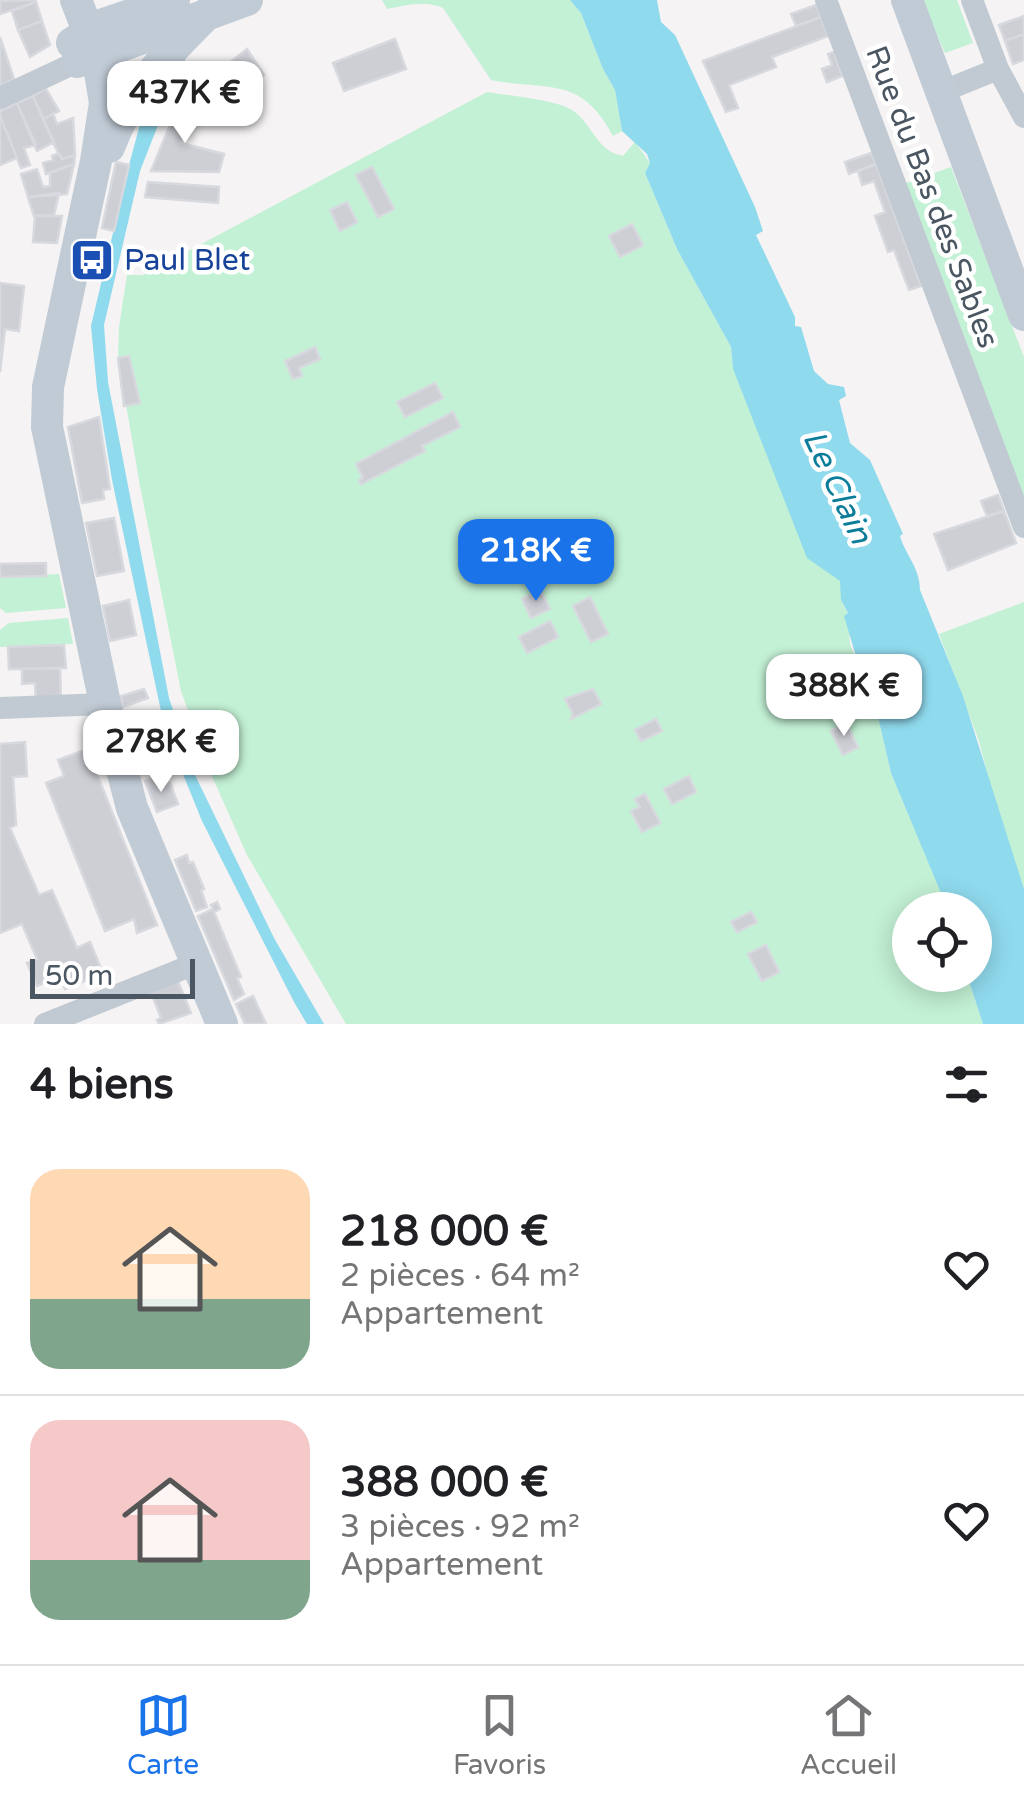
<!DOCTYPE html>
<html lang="fr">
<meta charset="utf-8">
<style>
:root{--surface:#fff;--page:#f2f2f2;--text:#202124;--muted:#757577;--line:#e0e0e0;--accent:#1a73e8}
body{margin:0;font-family:"Varela Round",sans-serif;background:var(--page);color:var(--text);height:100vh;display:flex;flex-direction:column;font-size:38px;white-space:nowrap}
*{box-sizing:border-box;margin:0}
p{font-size:32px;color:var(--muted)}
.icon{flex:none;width:55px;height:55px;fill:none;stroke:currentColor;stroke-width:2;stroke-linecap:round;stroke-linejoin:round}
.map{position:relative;height:1024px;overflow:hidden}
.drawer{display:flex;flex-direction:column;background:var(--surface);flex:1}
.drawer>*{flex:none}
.controls{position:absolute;left:892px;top:892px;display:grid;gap:20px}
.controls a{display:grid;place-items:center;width:100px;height:100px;border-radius:50%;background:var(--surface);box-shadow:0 5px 25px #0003;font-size:50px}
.scale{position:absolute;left:30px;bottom:25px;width:165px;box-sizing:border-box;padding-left:10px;border:5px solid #4a5661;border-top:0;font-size:28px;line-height:35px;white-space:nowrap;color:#4a5661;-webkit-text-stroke:8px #fff;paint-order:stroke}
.price{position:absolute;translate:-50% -85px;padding:0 22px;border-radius:20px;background:#fff;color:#222;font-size:32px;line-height:65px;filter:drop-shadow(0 2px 5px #0008)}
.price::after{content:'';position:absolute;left:50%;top:60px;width:30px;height:22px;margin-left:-15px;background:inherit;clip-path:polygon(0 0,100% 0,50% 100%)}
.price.current{background:var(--accent);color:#fff}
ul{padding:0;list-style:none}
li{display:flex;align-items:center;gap:30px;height:250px;padding:0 30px}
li+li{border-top:2px solid var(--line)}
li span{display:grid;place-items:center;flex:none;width:280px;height:200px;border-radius:30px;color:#555}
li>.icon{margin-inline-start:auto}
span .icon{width:120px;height:120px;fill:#fffc;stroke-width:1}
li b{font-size:42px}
h2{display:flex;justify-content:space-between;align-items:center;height:120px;padding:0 30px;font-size:42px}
.tab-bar{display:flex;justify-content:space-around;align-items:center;height:140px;border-top:2px solid var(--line);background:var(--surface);font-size:28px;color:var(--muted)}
.tab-bar a{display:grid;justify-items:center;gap:5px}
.tab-bar .current{color:var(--accent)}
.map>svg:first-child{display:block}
</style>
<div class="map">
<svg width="1024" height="1024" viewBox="0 0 1024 1024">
<rect width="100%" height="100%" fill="#f5f3f3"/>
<path fill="#c3f1d5" d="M 382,0 L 570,0 L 581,13 L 603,69 L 615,90 L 622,131 L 613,136 C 581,75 549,91 491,80 L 443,8 C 425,0 407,5 387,9 Z
M 922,0 L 957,0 L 973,43 L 945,53 Z
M 487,92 C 510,96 553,99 572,110 C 593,124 596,151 623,156 L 635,142 L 650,163 L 645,173 L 677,249 L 731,347 L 733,369 L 762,442 L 841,581 L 841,600 L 848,614 L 850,644 L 876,708 L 891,773 L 946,904 L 948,910 L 910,910 L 910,975 L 967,975 L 983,1024 L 346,1024 L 247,855 L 211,774 L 181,691 L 140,486 L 118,358 L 119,327 L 127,275 L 143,275 Z
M 951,167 L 1024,357 L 1024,506 L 904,184 Z
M 59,574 L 66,608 L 6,613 L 0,608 L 0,577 Z
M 1024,602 L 1024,889 L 996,808 L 979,741 L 939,634 Z
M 68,618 L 73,644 L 0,647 L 0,630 L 9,623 Z"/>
<path fill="#90daee" d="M 570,0 L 657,0 L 661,22 L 675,35 L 755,207 L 763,231 L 756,235 L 795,317 L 795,326 L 801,327 L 814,371 L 828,384 L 844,387 L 846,396 L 839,400 L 850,443 L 870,460 L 903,534 L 900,536 C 906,556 920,568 920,590 L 963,696 L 1024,889 L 1024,1024 L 983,1024 L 967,975 L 975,975 L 975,910 L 948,910 L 891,773 L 876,708 L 864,683 L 844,616 L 848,613 L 841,600 L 840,581 L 807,558 L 733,369 L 731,347 L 677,249 L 645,173 L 650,163 L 647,154 L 622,131 L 615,90 L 603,69 L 581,13 Z
M 181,55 L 193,72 L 183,77 L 171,92 L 140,171 L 104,325 L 108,382 L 169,698 L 195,775 L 274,938 L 324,1024 L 307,1024 L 294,1002 L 202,821 L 165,730 L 112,480 L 97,389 L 91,326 L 129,165 L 146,102 Z"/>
<path fill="#cdcfd5" stroke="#d7d9de" stroke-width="2.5" d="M 35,0 L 36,2 L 0,14 L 0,1 Z
M 36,2 L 42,21 L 18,30 L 12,11 Z
M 816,5 L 821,17 L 796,26 L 791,14 Z
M 1024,16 L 1024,34 L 1005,41 L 999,25 Z
M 821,17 L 828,36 L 772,57 L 776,67 L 729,85 L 738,108 L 726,112 L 703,61 Z
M 42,21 L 50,45 L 30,57 L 18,30 Z
M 1024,34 L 1024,60 L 1013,64 L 1005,41 Z
M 0,37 L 14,79 L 0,86 Z
M 395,39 L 406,69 L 344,91 L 333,63 Z
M 247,49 L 264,75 L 250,86 L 232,61 Z
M 834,52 L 842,76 L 827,82 L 822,69 L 832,65 L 828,54 Z
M 46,89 L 59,111 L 43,119 L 33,96 Z
M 33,96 L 54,142 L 37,151 L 17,103 Z
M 187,96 L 203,106 L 181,143 L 224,154 L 219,172 L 151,171 L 170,125 Z
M 17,103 L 36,145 L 24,148 L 30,165 L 21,168 L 0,116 L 0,111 Z
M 53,114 L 57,124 L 73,118 L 75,155 L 62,159 L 58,153 L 43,119 Z
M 0,116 L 17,158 L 0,165 Z
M 59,153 L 62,159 L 75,155 L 74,164 L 46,174 L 43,163 L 53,160 L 52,156 Z
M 871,153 L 876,164 L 849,174 L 845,162 Z
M 116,162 L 129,165 L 114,231 L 102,228 Z
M 74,164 L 67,194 L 28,197 L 21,174 L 37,169 L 43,187 L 50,186 L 50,173 Z
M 876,164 L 921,286 L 909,290 L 894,250 L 888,252 L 875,216 L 885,212 L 874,181 L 862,185 L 858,171 Z
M 372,167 L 394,209 L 378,217 L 356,175 Z
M 148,182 L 219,187 L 218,203 L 145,197 Z
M 59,193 L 54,215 L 34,216 L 28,197 Z
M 347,202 L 357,222 L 340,231 L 330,210 Z
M 35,216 L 62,216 L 57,243 L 33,242 Z
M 632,224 L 643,245 L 620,257 L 609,236 Z
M 0,283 L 24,286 L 19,331 L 5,329 L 0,372 Z
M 315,347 L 320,359 L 299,368 L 302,376 L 293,379 L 285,361 Z
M 129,356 L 140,403 L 124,406 L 118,358 Z
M 435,383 L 443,398 L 405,417 L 397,402 Z
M 453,412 L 460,427 L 422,446 L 425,451 L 361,484 L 359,480 L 363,478 L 356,464 Z
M 99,417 L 110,489 L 103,490 L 104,499 L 82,503 L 68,427 Z
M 998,495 L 1004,511 L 987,516 L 981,501 Z
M 1004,511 L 1016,543 L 948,570 L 934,534 Z
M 114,518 L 124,571 L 97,576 L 86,523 Z
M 46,563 L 46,576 L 0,577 L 0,564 Z
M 540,589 L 550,609 L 531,618 L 522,599 Z
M 590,597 L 608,634 L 591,642 L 573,606 Z
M 129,600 L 136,635 L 110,641 L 103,606 Z
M 550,621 L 558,637 L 527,653 L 519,637 Z
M 64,645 L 66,668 L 9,669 L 8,647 Z
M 60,668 L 61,703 L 36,704 L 35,683 L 22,684 L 22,669 Z
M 144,689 L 148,698 L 123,707 L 121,696 Z
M 593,689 L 601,704 L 571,719 L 573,714 L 565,699 Z
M 656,719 L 662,731 L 641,741 L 635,730 Z
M 846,723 L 858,747 L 843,755 L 831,731 Z
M 25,742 L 27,776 L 13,777 L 16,825 L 10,828 L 39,895 L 52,890 L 77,948 L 90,942 L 103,973 L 65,989 L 60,976 L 37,986 L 27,963 L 37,959 L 22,924 L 0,933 L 0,744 Z
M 87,749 L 157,925 L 137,933 L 134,919 L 105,931 L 46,783 L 64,776 L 58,760 Z
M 689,776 L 696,792 L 672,804 L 664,789 Z
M 156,777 L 159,787 L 170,783 L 178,804 L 157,812 L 145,781 Z
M 645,794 L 660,823 L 642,832 L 631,811 L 640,807 L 635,799 Z
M 187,855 L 189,863 L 193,862 L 204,889 L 201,890 L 207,907 L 196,911 L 175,860 Z
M 217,902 L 220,909 L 214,912 L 241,977 L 237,978 L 244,994 L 234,1000 L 198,916 L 213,909 L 211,905 Z
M 751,912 L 757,922 L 737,932 L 731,922 Z
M 766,945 L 779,972 L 762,981 L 748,954 Z
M 178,981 L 191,1013 L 159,1024 L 157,1020 L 161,1018 L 151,992 Z
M 253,996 L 266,1024 L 245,1024 L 236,1004 Z"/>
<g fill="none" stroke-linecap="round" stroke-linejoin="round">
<path stroke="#c1cad2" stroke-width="22" d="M 826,0 L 1024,527
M 972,0 L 998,69 L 1024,117
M 941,92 L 998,69
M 0,98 L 77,62
M 0,708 L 105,704
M 45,1024 L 195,964"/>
<path stroke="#c1cbd6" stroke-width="32" d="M 76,0 L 97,54 L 105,103 L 96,161 L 48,387 L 47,427 L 106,708 L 132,808 L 222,1024
M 907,0 L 1024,315
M 72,43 L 101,25 L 174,0
M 77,62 L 247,0
M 109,147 C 131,89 165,56 208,13"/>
</g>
<defs>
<g id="bus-square" transform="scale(2.25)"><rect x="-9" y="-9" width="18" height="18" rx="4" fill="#1a4fb4" stroke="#fff"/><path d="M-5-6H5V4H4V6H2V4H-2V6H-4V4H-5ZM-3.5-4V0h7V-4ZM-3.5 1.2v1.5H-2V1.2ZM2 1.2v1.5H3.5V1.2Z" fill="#fff"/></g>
</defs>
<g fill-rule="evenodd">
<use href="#bus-square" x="92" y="260"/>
</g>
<g text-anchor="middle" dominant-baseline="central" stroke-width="9" stroke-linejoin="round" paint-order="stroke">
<g font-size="30" fill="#4a5661" stroke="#fff">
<text transform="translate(932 197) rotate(69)">Rue du Bas des Sables</text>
</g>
<g font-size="30" fill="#164399" stroke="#fff" text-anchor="start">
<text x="124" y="260">Paul Blet</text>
</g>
<g font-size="32" font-style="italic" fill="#0c7c9b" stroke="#fff">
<text transform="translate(837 487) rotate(65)">Le Clain</text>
</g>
</g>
</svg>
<div class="controls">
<a><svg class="icon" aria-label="locate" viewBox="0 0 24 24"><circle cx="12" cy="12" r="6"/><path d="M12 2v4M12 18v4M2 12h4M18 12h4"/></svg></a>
</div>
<div class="scale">50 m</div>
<b class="price" style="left:185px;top:146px">437K €</b>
<b class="price current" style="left:536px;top:604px">218K €</b>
<b class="price" style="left:844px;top:739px">388K €</b>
<b class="price" style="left:161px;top:795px">278K €</b>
</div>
<section class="drawer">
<h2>4 biens<svg class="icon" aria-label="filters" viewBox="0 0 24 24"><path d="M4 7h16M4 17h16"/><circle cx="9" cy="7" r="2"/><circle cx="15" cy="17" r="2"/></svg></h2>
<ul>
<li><span style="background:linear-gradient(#ffd9b3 65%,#7fa58c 0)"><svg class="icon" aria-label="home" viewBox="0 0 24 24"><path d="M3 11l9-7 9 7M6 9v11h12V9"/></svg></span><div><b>218 000 €</b><p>2 pièces · 64 m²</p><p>Appartement</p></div><svg class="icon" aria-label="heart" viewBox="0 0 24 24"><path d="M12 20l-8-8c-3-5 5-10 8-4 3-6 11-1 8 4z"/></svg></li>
<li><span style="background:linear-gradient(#f6c9c9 70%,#7fa58c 0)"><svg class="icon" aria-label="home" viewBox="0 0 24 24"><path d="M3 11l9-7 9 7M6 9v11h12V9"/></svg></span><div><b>388 000 €</b><p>3 pièces · 92 m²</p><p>Appartement</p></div><svg class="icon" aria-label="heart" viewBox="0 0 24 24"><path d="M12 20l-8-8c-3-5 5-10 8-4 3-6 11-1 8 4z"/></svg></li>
</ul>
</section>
<nav class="tab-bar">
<a class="current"><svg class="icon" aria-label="map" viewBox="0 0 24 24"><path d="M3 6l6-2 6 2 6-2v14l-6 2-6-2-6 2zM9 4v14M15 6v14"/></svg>Carte</a>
<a><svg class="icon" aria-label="saved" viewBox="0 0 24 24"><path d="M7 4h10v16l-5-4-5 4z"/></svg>Favoris</a>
<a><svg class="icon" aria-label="home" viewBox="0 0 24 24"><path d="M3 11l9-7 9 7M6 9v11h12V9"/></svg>Accueil</a>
</nav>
